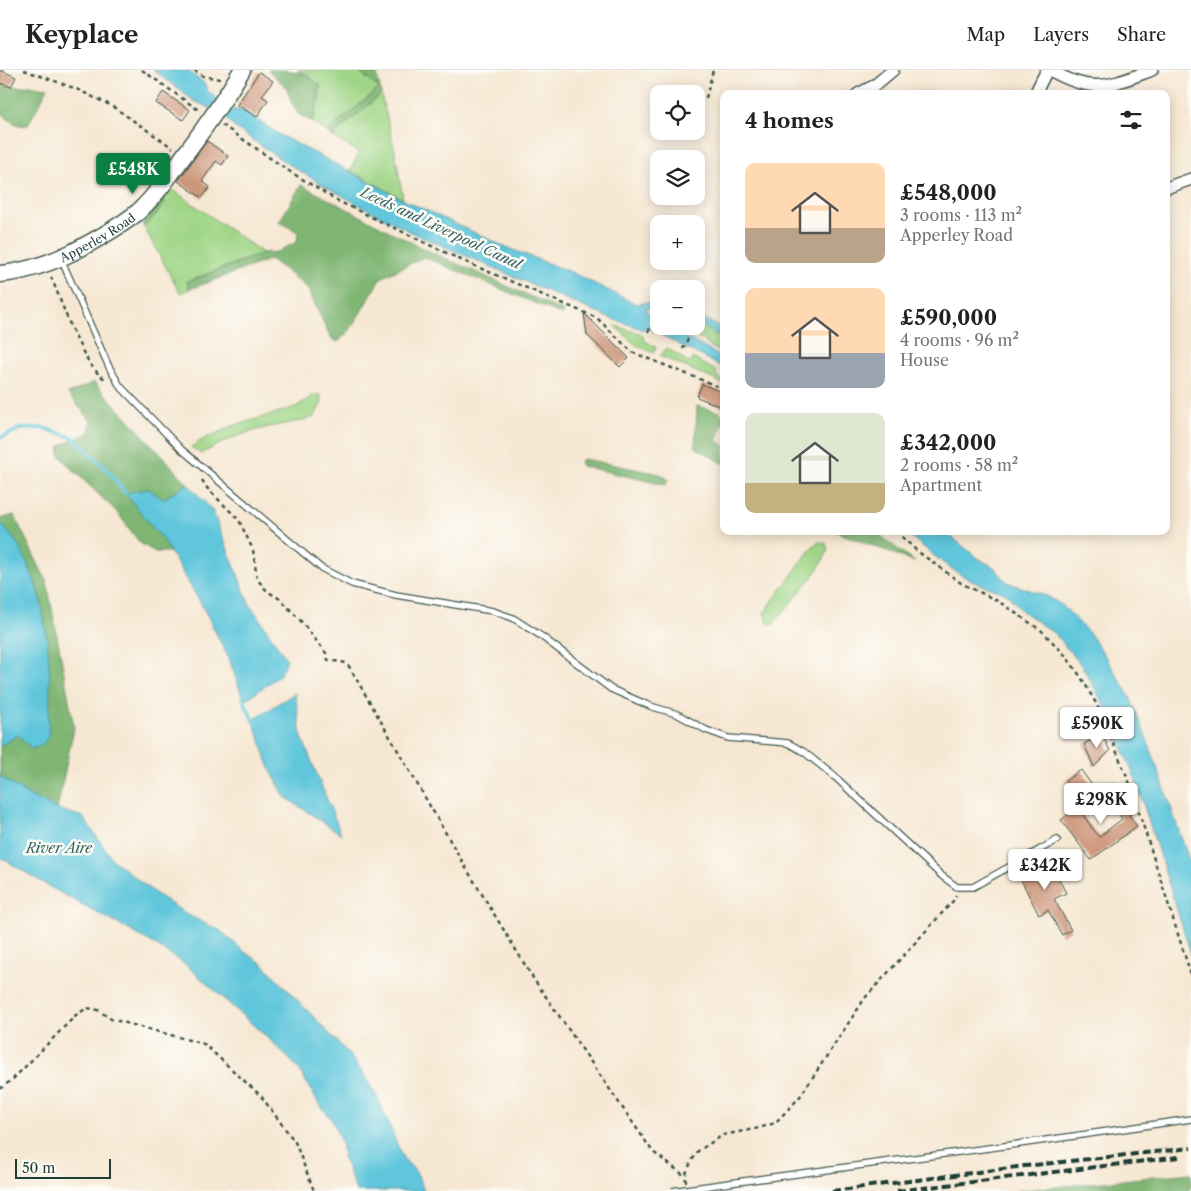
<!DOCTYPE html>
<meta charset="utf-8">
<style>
:root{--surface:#fff;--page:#f2f2f2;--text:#222;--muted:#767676;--line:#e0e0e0;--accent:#0b8043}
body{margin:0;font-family:"Libre Caslon Text",serif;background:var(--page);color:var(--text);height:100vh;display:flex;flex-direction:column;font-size:19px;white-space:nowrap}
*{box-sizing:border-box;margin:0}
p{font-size:16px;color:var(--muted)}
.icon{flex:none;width:28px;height:28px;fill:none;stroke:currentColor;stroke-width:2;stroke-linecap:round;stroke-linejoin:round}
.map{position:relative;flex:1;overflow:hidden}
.panel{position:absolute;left:720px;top:20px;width:450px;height:445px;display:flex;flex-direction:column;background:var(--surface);border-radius:10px;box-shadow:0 2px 12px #0003}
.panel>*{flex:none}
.tools{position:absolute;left:650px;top:15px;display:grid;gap:10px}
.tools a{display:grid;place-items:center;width:55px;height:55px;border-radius:10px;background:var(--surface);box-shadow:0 2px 12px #0003;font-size:25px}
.scale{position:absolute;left:15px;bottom:12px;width:96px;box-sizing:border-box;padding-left:5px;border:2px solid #1f3d34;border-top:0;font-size:14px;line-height:18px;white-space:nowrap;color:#1f3d34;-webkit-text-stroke:4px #fdfcf7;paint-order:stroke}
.price{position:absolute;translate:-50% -42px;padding:0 11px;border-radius:5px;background:#fff;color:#222;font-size:16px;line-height:32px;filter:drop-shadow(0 1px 2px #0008)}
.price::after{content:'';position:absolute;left:50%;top:30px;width:15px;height:11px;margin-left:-8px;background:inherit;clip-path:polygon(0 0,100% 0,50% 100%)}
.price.selected{background:var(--accent);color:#fff}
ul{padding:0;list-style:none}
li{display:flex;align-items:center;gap:15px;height:125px;padding:0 25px}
li span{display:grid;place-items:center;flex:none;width:140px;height:100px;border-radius:10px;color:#555}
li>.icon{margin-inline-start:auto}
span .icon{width:60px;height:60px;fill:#fffc;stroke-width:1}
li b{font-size:21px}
h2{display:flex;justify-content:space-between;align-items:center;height:60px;padding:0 25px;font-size:21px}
header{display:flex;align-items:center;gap:30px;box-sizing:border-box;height:70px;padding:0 25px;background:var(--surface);border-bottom:1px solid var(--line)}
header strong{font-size:24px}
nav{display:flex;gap:28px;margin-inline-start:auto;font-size:18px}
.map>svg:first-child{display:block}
</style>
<header>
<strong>Keyplace</strong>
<nav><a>Map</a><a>Layers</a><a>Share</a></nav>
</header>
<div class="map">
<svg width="1191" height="1121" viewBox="0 0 1191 1121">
<rect width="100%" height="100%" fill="#fdfcf7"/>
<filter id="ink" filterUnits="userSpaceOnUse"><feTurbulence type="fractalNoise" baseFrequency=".02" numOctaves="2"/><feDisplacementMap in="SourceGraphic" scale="10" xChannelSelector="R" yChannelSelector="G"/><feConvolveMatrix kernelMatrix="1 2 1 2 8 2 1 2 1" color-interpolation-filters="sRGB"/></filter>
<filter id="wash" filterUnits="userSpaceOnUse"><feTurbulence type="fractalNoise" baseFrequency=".0096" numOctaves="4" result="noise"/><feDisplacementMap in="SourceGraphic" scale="20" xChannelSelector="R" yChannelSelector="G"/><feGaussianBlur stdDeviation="1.12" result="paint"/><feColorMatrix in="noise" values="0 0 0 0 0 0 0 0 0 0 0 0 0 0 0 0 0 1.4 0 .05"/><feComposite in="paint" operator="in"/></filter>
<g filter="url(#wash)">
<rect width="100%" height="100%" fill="#f6e7d2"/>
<path fill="#9fd586" stroke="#5f895d" d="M 298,0 L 357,0 L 380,18 L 327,62 L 312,52 L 319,30 L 311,7 Z
M 381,24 L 395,81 L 403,129 L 350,101 L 359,83 L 332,66 Z
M 170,118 L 263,183 L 188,211 L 190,219 L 180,223 L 144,157 L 160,140 L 163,126 Z
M 696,252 L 724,268 L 724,284 L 706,274 L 706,272 L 698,267 L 698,261 L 689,262 L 677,256 L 696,256 Z
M 615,256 L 642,264 L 645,271 L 656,277 L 653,283 L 635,274 Z
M 667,278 L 690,293 L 693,288 L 716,301 L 717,306 L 724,311 L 724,314 L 660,286 Z
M 320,324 L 322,332 L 314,347 C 297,353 279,354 261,359 C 240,364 220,373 201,384 L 191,377 L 204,369 L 230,357 L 296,337 L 312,326 Z
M 819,472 L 826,473 L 828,481 L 817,501 L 774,553 L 768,554 L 764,543 L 813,476 Z"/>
<path fill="#7fb673" stroke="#4f7a54" d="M 268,0 C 293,0 301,0 320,15 L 319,30 L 312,52 L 298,44 L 291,32 L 287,18 Z
M 357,0 L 376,0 L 381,24 L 332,66 L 327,62 L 379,18 Z
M 0,13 L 12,17 L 31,16 L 48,18 L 28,55 C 16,58 8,49 0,41 Z
M 301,115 L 422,178 L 563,241 L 563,245 L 424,187 L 381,208 L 350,260 L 338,272 L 332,269 L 329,264 L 307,218 L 271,189 L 190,219 L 187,212 L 263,183 L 277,182 L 297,172 L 298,162 L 279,152 Z
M 163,126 L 165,132 L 160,140 L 144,157 L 142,153 L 144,148 Z
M 94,312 L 188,414 L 163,429 L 163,470 L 170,482 L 155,482 L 140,473 L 116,441 L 70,397 L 59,384 L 60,376 L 88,363 L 92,352 L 68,324 Z
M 697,336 L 719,342 L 724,346 L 724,352 L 716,370 L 724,375 L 724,394 L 695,377 Z
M 584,389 L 660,404 L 666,407 L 668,411 L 665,415 L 582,396 L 580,391 Z
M 14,445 L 47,512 L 74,657 L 57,739 L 26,724 L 0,706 L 0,676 L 18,665 L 20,478 L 0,452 L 0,449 Z
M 836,461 L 874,461 L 915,492 L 837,462 Z
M 1191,1103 L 1191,1117 L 1188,1121 L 1016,1121 Z"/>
<path fill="#5ec6db" stroke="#3e8288" d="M 153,0 L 187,0 L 205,14 L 207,21 L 232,40 L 242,40 L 280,65 L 404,130 L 503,176 L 573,203 L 636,234 L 659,231 L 659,238 L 645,239 L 651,246 L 649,250 L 659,254 L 659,256 L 663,256 L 724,288 L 724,298 L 646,257 L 644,260 L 607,247 L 487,195 L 411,162 L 363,137 L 321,114 L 282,90 L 234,57 L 219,42 L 194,31 Z
M 696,244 L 724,260 L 724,269 L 696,252 Z
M 188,414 L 212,440 L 249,533 L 287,590 L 279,606 L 244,631 L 229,589 L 203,537 L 163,470 L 125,423 L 149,419 L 163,429 Z
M 0,452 C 7,461 16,470 21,480 C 51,536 52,604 48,667 L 43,674 L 32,679 L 18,665 L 0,676 Z
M 904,461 L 944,461 L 978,488 L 995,498 L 1007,512 L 1049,527 L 1063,536 L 1090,564 L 1107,589 L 1130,627 L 1153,685 L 1191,796 L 1191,884 L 1135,708 L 1105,637 L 1082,596 L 1055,564 L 1022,541 L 1007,524 L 974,512 L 961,505 L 942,492 Z
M 295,623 L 301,665 L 341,764 L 285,727 L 270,699 L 253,650 Z
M 0,706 L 26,724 L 57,739 L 83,747 L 112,789 L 156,824 L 188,845 L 221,861 L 246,883 L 263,894 L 347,982 L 365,1006 L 379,1031 L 403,1088 L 417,1103 L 424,1121 L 356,1121 L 343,1087 L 341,1072 L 332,1050 L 319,1034 L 298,998 L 271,971 L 186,895 L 151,872 L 50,817 L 0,787 Z"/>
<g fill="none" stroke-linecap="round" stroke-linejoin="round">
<path stroke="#5ec6db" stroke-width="4" d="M 0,368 L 20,359 L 43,358 L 74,368 L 108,401 L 125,423
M 244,631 L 253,650"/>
</g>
<g id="blocks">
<path fill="#cd977c" d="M 0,0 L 16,7 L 11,17 L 0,13 Z
M 259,2 L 273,11 L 262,26 L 268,30 L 257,47 L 237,35 Z
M 163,22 L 190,40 L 183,50 L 156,33 Z
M 207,71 L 228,86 L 222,95 L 216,91 L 202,111 L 210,117 L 202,128 L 178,111 Z
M 584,243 L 629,288 L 620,297 L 587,265 Z
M 702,314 L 724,323 L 724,338 L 697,327 Z
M 1102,664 L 1110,681 L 1094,697 L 1084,674 Z
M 1081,700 L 1091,714 L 1075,725 L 1065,711 Z
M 1113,713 L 1134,741 L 1129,745 L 1137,756 L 1091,790 L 1061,750 L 1077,737 L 1099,767 L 1122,749 L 1102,722 Z
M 1048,788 L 1066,823 L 1054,829 L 1071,860 L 1062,865 L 1048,840 L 1039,845 L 1018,804 Z"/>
</g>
</g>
<g filter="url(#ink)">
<use href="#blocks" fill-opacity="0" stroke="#3f564c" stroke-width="1"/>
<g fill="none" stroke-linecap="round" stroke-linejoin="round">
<g stroke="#3f564c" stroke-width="8">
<path id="lane" d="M 61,189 L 109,297 L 120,316 L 181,379 L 321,498 L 352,514 L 396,525 L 493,541 L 513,548 L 541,566 L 611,619 L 650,636 L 677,644 L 706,660 L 728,668 L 788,673 L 804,682 L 834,706 L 942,806 L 957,817 L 973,817 L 1057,770
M 744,1111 L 1026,1073 L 1191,1049"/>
</g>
<g stroke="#3f564c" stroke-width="14">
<path id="street" d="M 1050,0 C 1094,25 1108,16 1152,0
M 858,24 L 874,16 L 893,0
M 1035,24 L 1047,0
M 1166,118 L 1191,109"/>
</g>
<g stroke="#3f564c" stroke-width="19">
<g id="secondary">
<path id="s1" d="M 0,204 C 26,202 50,193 73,182 C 96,170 118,158 138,142 C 157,125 171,103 186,83 C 206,56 225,29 242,0"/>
</g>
</g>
<path stroke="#3f564c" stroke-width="2.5" stroke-dasharray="4 4" stroke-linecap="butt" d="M 24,0 L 74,18 L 112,36 L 173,78
M 142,0 L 200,41
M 194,0 L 203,6 L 220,9
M 706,28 L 713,0
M 222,55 L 289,101 L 338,131 L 461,190 L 597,248 L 632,282 L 724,319
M 51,207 C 62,232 82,296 105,309
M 648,262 L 654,251
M 683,279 L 688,269
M 202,410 L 207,418 L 239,450 L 253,480 L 257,509 L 267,521 L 280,529 L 300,550 L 326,583 L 328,590 L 347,593 L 466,798 L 533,908 L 653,1082 L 685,1106
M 896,461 L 917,481 L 961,513 L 998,531 L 1042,561 L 1065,585 L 1081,607 L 1097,635 L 1130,714 L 1191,905
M 0,1019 L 13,1009 L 76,945 L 87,938 L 98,940 L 111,949 L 204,974 L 261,1026 L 295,1072 L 314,1121
M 686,1112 L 685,1106 L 691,1092 L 698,1081 L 723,1065 L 759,1058 L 775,1053 L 799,1028 L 865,928 L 953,831 L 956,825"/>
<use href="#lane" stroke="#fff" stroke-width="5.5"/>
<use href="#street" stroke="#fff" stroke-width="11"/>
<use href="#secondary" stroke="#fff" stroke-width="16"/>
<path stroke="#1f3d34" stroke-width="4" stroke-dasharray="8 4" stroke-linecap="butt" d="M 832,1121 L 1025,1096 L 1191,1078
M 897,1121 L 1179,1087"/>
<g stroke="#3f564c" stroke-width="8" stroke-linecap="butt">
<path id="lane-bridge" d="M 672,1121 L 744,1111"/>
</g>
<use href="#lane-bridge" stroke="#fff" stroke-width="5.5"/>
</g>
</g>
<g text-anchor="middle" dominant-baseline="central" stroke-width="5" stroke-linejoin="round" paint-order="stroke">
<g font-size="12" fill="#1f3d34" stroke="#fdfcf7">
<text stroke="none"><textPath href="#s1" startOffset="105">Apperley Road</textPath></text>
</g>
<g font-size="14" font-style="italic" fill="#2f5f5e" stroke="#fdfcf7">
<text transform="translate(441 158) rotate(25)">Leeds and Liverpool Canal</text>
<text x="59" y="778">River Aire</text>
</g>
</g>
</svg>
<div class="tools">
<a><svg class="icon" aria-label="locate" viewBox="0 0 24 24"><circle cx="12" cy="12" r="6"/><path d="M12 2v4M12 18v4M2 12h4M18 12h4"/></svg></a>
<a><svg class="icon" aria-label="layers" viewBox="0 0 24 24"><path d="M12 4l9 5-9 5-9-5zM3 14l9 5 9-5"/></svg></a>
<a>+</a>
<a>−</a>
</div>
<div class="scale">50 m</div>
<b class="price selected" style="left:133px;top:125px">£548K</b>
<b class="price" style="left:1097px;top:679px">£590K</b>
<b class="price" style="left:1101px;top:755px">£298K</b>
<b class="price" style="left:1045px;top:821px">£342K</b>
<section class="panel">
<h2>4 homes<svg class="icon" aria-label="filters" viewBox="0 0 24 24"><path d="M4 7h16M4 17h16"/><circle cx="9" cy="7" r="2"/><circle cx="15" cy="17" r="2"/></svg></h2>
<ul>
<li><span style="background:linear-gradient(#ffd9b3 65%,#b9a48a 0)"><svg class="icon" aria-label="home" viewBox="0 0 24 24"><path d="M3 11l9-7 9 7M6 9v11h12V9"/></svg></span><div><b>£548,000</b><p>3 rooms · 113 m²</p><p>Apperley Road</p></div></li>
<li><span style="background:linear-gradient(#ffd9b3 65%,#9aa5b1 0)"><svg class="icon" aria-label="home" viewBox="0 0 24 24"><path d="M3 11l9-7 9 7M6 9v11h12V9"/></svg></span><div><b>£590,000</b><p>4 rooms · 96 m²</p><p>House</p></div></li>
<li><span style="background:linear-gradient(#dfe7d0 70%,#c2b280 0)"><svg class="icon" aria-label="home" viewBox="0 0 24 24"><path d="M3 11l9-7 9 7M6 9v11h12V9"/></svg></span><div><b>£342,000</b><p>2 rooms · 58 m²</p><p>Apartment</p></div></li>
</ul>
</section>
</div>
